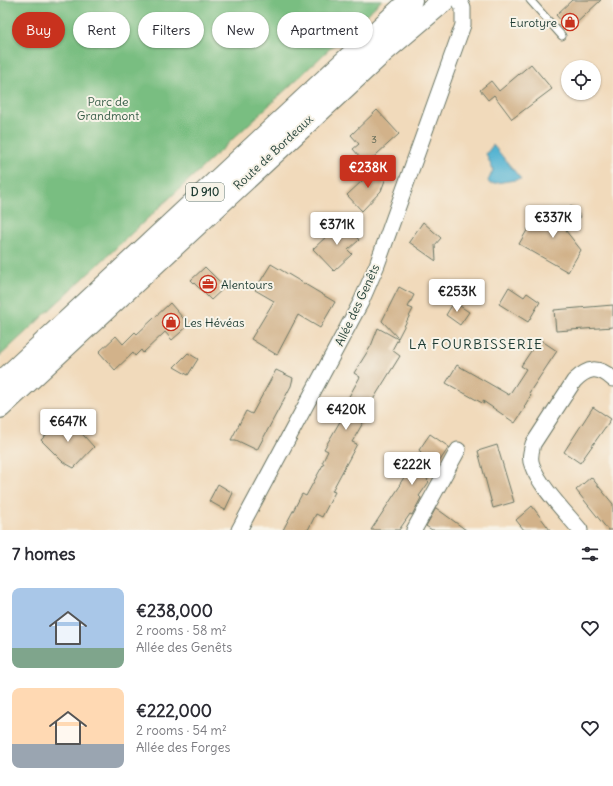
<!DOCTYPE html>
<meta charset="utf-8">
<style>
:root{--surface:#fff;--page:#f2f2f3;--text:#2b2b33;--muted:#7c7c81;--accent:#c8321e}
body{margin:0;font-family:Delius,sans-serif;background:var(--page);color:var(--text);height:100vh;display:flex;flex-direction:column;font-size:15px;white-space:nowrap}
*{box-sizing:border-box;margin:0}
p{font-size:13px;color:var(--muted)}
.icon{flex:none;width:22px;height:22px;fill:none;stroke:currentColor;stroke-width:2;stroke-linecap:round;stroke-linejoin:round}
.map{position:relative;height:530px;overflow:hidden}
.side{display:flex;flex-direction:column;background:var(--surface);flex:1}
.side>*{flex:none}
.hud{position:absolute;left:12px;top:12px;width:400px;height:36px;display:flex;gap:8px}
.buttons{position:absolute;left:561px;top:60px;display:grid;gap:8px}
.buttons a{display:grid;place-items:center;width:40px;height:40px;border-radius:50%;background:var(--surface);box-shadow:0 1px 3px #0004;font-size:20px}
.price{position:absolute;translate:-50% -34px;padding:0 9px;border-radius:4px;background:#fff;color:#222;font-size:13px;line-height:26px;filter:drop-shadow(0 1px 2px #0008)}
.price::after{content:'';position:absolute;left:50%;top:24px;width:12px;height:9px;margin-left:-6px;background:inherit;clip-path:polygon(0 0,100% 0,50% 100%)}
.price.selected{background:var(--accent);color:#fff}
ul{padding:0;list-style:none}
li{display:flex;align-items:center;gap:12px;height:100px;padding:0 12px}
li span{display:grid;place-items:center;flex:none;width:112px;height:80px;border-radius:8px;color:#555}
li>.icon{margin-inline-start:auto}
span .icon{width:48px;height:48px;fill:#fffc;stroke-width:1}
li b{font-size:17px}
h2{display:flex;justify-content:space-between;align-items:center;height:48px;padding:0 12px;font-size:17px}
.tag{padding:0 14px;border-radius:18px;background:var(--surface);box-shadow:0 1px 3px #0004;font-size:14px;line-height:36px}
.tag.selected{background:var(--accent);color:#fff}
.map>svg:first-child{display:block}
</style>
<div class="map">
<svg width="613" height="530" viewBox="0 0 613 530">
<rect width="100%" height="100%" fill="#f7f3e8"/>
<filter id="ink" filterUnits="userSpaceOnUse"><feTurbulence type="fractalNoise" baseFrequency=".025" numOctaves="2"/><feDisplacementMap in="SourceGraphic" scale="8" xChannelSelector="R" yChannelSelector="G"/><feConvolveMatrix kernelMatrix="1 2 1 2 8 2 1 2 1" color-interpolation-filters="sRGB"/></filter>
<filter id="wash" filterUnits="userSpaceOnUse"><feTurbulence type="fractalNoise" baseFrequency=".012" numOctaves="4" result="noise"/><feDisplacementMap in="SourceGraphic" scale="16" xChannelSelector="R" yChannelSelector="G"/><feGaussianBlur stdDeviation="0.9" result="paint"/><feColorMatrix in="noise" values="0 0 0 0 0 0 0 0 0 0 0 0 0 0 0 0 0 1.4 0 .05"/><feComposite in="paint" operator="in"/></filter>
<g filter="url(#wash)">
<rect width="100%" height="100%" fill="#f1dabb"/>
<path fill="#79be81" stroke="#4c7e5a" d="M 0,0 L 382,0 L 0,356 Z"/>
<path fill="#53b3d2" stroke="#397883" d="M 493,145 L 521,179 L 490,184 L 488,181 L 493,170 L 486,154 Z"/>
<g id="blocks">
<path fill="#d2b28a" d="M 572,0 L 601,0 L 569,30 L 556,15 Z
M 531,64 L 552,89 L 512,119 L 494,95 L 488,100 L 480,90 L 491,81 L 499,91 Z
M 377,110 L 399,134 L 366,164 L 353,149 L 359,144 L 351,135 Z
M 378,166 L 387,175 L 381,191 L 362,211 L 347,195 Z
M 571,206 L 581,217 L 566,231 L 581,250 L 568,272 L 519,244 L 539,210 L 557,220 Z
M 342,222 L 359,240 L 348,250 L 352,254 L 334,271 L 313,249 Z
M 423,222 L 441,238 L 435,245 L 436,261 L 409,242 Z
M 271,264 L 335,302 L 320,328 L 298,315 L 277,355 L 251,339 L 274,301 L 255,290 Z
M 205,267 L 225,287 L 211,300 L 191,280 Z
M 399,287 L 414,295 L 408,307 L 413,309 L 398,338 L 382,321 Z
M 509,287 L 524,297 L 527,293 L 540,302 L 528,322 L 499,304 Z
M 454,302 L 469,312 L 460,325 L 446,315 Z
M 170,303 L 189,325 L 172,340 L 165,332 L 143,353 L 141,350 L 135,356 L 133,353 L 115,370 L 99,352 L 116,336 L 123,344 L 135,332 L 137,334 Z
M 613,305 L 613,327 L 556,331 L 554,310 Z
M 378,328 L 398,339 L 392,350 L 400,356 L 361,419 L 364,421 L 352,442 L 357,444 L 332,491 L 335,492 L 322,517 L 316,514 L 308,530 L 283,530 L 302,494 L 306,496 L 324,463 L 322,463 L 328,451 L 324,449 L 342,418 L 338,416 L 360,377 L 354,373 L 371,346 Z
M 539,339 L 557,351 L 529,393 L 531,395 L 524,407 L 525,408 L 515,423 L 483,401 L 484,404 L 446,383 L 457,365 L 509,395 L 526,369 L 521,366 Z
M 188,353 L 198,359 L 188,375 L 174,367 Z
M 276,370 L 293,378 L 291,386 L 257,450 L 236,440 L 231,440 L 246,411 L 252,414 Z
M 593,407 L 611,419 L 580,463 L 564,452 Z
M 66,416 L 94,447 L 74,468 L 63,462 L 41,440 Z
M 430,434 L 449,447 L 427,480 L 429,482 L 419,496 L 421,498 L 412,515 L 410,514 L 399,530 L 371,530 L 400,486 L 399,485 L 421,452 L 419,450 Z
M 497,445 L 514,502 L 493,508 L 478,451 Z
M 591,477 L 613,504 L 613,530 L 608,530 L 576,490 Z
M 218,484 L 233,493 L 225,510 L 209,501 Z
M 532,506 L 550,530 L 524,530 L 516,520 Z
M 436,508 L 466,530 L 432,530 L 426,526 Z"/>
</g>
</g>
<g filter="url(#ink)">
<use href="#blocks" fill-opacity="0" stroke="#687463" stroke-width="1"/>
<g fill="none" stroke-linecap="round" stroke-linejoin="round">
<g stroke="#687463" stroke-width="9">
<path id="service" d="M 530,0 L 562,36"/>
</g>
<g stroke="#687463" stroke-width="17">
<path id="minor" d="M 239,530 L 361,302 L 377,265 L 463,25 L 463,8 L 459,0
M 414,530 L 458,450
M 580,530 C 566,513 538,484 532,465 C 529,458 531,452 533,444 L 574,381 C 588,367 598,366 613,379"/>
</g>
<g stroke="#687463" stroke-width="24">
<path id="primary" d="M 0,384 L 411,0
M 0,407 L 385,50 L 444,0"/>
</g>
<use href="#service" stroke="#fff" stroke-width="7"/>
<use href="#minor" stroke="#fff" stroke-width="15"/>
<use href="#primary" stroke="#fff" stroke-width="22"/>
</g>
</g>
<defs>
<g id="shop-ring" transform="scale(0.9)"><circle r="9.5" fill="#f7f3e8" stroke="#c8321e" stroke-width="1.5"/><path d="M-5-2.5h2.3a2.7 3.5 0 0 1 5.4 0H5L5.5 6h-11ZM-1.5-2.5h3a1.5 2.3 0 0 0-3 0Z" fill="#c8321e"/></g>
<g id="office-ring" transform="scale(0.9)"><circle r="9.5" fill="#f7f3e8" stroke="#c8321e" stroke-width="1.5"/><path d="M-6-3h4V-5.5h4V-3h4V5H-6ZM-1-4.5V-3h2v-1.5ZM-6 0V1H6V0Z" fill="#c8321e"/></g>
</defs>
<g fill-rule="evenodd">
<use href="#shop-ring" x="570" y="22"/>
<use href="#office-ring" x="208" y="284"/>
<use href="#shop-ring" x="171" y="322"/>
</g>
<g text-anchor="middle" dominant-baseline="central" stroke-width="4" stroke-linejoin="round" paint-order="stroke">
<g font-size="10" fill="#4c5a4a">
<text x="374" y="139">3</text>
</g>
<rect fill="#f7f3e8" stroke="#60746a" stroke-width="1" x="186" y="183" width="38" height="18" rx="3"/>
<g font-size="11" font-weight="bold" fill="#1f3d34">
<text x="205" y="192">D 910</text>
</g>
<g font-size="12" fill="#1f3d34" stroke="#f7f3e8" text-anchor="start">
<text x="557" y="22" text-anchor="end">Eurotyre</text>
<text x="221" y="284">Alentours</text>
<text x="184" y="322">Les Hévéas</text>
</g>
<g font-size="12" fill="#375d48" stroke="#f7f3e8">
<text x="108" y="101">Parc de<tspan x="108" dy="14">Grandmont</tspan></text>
</g>
<g font-size="12" fill="#1f3d34" stroke="#f7f3e8">
<text transform="translate(273 152) rotate(-43)">Route de Bordeaux</text>
<text transform="translate(357 305) rotate(-65)">Allée des Genêts</text>
</g>
<g font-size="14" letter-spacing="1" fill="#1f3d34" stroke="#f7f3e8">
<text x="476" y="344">LA FOURBISSERIE</text>
</g>
</g>
</svg>
<div class="buttons">
<a><svg class="icon" aria-label="locate" viewBox="0 0 24 24"><circle cx="12" cy="12" r="6"/><path d="M12 2v4M12 18v4M2 12h4M18 12h4"/></svg></a>
</div>
<b class="price selected" style="left:368px;top:189px">€238K</b>
<b class="price" style="left:553px;top:239px">€337K</b>
<b class="price" style="left:337px;top:246px">€371K</b>
<b class="price" style="left:457px;top:313px">€253K</b>
<b class="price" style="left:346px;top:431px">€420K</b>
<b class="price" style="left:68px;top:443px">€647K</b>
<b class="price" style="left:412px;top:486px">€222K</b>
<div class="hud">
<a class="tag selected">Buy</a>
<a class="tag">Rent</a>
<a class="tag">Filters</a>
<a class="tag">New</a>
<a class="tag">Apartment</a>
</div>
</div>
<section class="side">
<h2>7 homes<svg class="icon" aria-label="filters" viewBox="0 0 24 24"><path d="M4 7h16M4 17h16"/><circle cx="9" cy="7" r="2"/><circle cx="15" cy="17" r="2"/></svg></h2>
<ul>
<li><span style="background:linear-gradient(#a9c7e8 75%,#7fa58c 0)"><svg class="icon" aria-label="home" viewBox="0 0 24 24"><path d="M3 11l9-7 9 7M6 9v11h12V9"/></svg></span><div><b>€238,000</b><p>2 rooms · 58 m²</p><p>Allée des Genêts</p></div><svg class="icon" aria-label="heart" viewBox="0 0 24 24"><path d="M12 20l-8-8c-3-5 5-10 8-4 3-6 11-1 8 4z"/></svg></li>
<li><span style="background:linear-gradient(#ffd9b3 70%,#9aa5b1 0)"><svg class="icon" aria-label="home" viewBox="0 0 24 24"><path d="M3 11l9-7 9 7M6 9v11h12V9"/></svg></span><div><b>€222,000</b><p>2 rooms · 54 m²</p><p>Allée des Forges</p></div><svg class="icon" aria-label="heart" viewBox="0 0 24 24"><path d="M12 20l-8-8c-3-5 5-10 8-4 3-6 11-1 8 4z"/></svg></li>
</ul>
</section>
